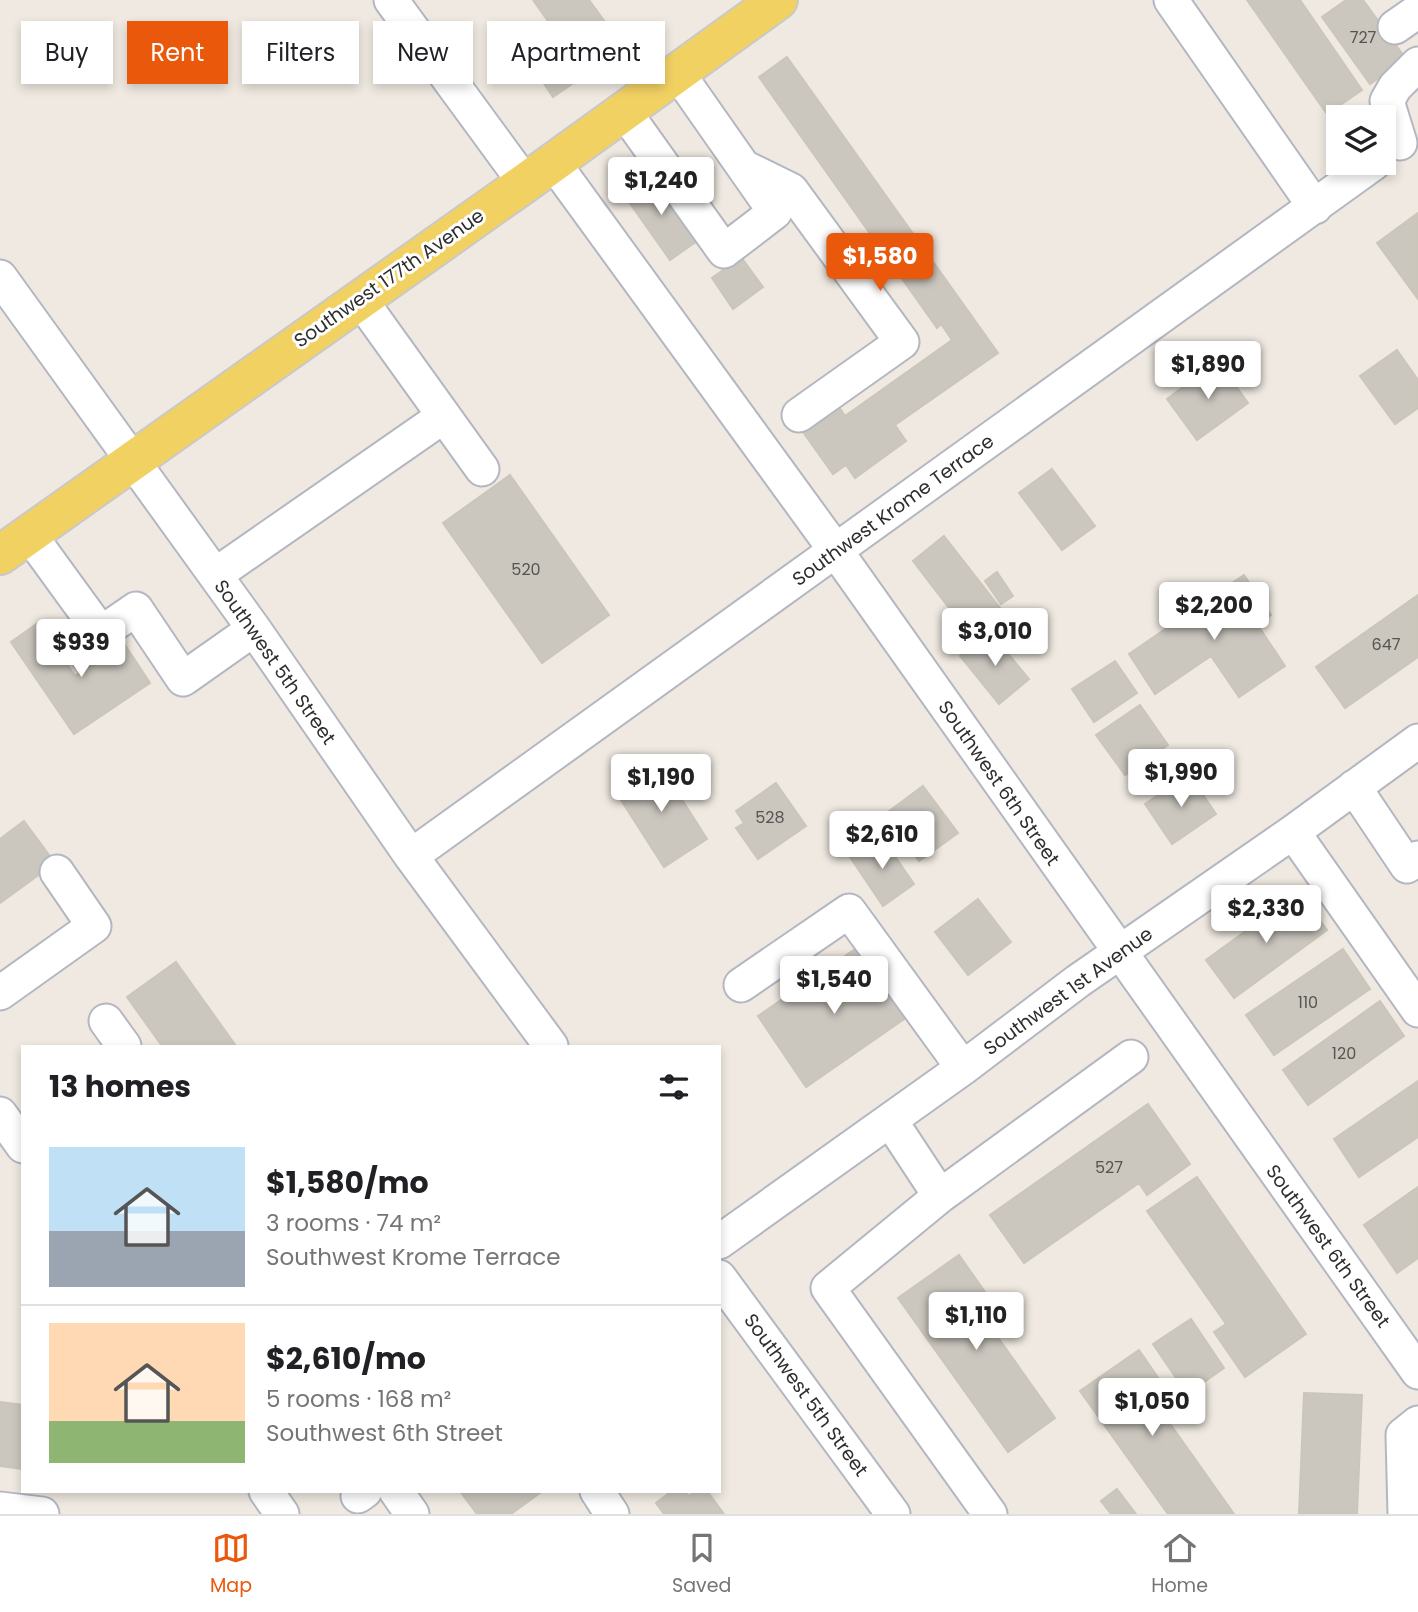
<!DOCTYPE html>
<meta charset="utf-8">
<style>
:root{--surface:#fff;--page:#f6f6f6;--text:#202124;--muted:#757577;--line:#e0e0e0;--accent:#ea580c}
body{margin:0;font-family:Poppins,sans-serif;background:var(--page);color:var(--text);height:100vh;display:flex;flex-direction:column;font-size:26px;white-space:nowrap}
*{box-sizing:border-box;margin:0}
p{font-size:23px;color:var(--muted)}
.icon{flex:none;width:38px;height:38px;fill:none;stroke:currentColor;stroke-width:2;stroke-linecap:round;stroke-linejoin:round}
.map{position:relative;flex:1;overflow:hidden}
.details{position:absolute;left:21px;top:1045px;width:700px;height:448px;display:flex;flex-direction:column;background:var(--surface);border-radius:0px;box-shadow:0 4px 10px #0003}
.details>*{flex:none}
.banner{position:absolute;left:21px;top:21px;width:700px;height:63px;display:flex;gap:14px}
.fabs{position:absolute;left:1326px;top:105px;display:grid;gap:14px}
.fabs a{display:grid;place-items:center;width:70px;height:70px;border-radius:0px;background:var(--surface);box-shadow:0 4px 10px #0003;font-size:35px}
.price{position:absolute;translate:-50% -60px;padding:0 16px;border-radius:7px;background:#fff;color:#222;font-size:23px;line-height:46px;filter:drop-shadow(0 2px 4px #0008)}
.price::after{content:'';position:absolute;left:50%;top:42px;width:21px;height:16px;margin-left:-10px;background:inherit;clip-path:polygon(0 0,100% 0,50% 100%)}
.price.on{background:var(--accent);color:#fff}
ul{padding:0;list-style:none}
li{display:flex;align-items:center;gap:21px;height:175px;padding:0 28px}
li+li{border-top:2px solid var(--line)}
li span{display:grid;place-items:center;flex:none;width:196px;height:140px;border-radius:0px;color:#555}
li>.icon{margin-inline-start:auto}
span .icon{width:84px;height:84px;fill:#fffc;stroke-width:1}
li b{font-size:30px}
h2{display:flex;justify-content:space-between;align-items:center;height:84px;padding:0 28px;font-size:30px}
.pill{padding:0 24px;border-radius:0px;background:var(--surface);box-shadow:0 4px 10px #0003;font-size:24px;line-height:63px}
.pill.on{background:var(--accent);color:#fff}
.tab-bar{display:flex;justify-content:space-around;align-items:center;height:98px;border-top:2px solid var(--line);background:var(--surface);font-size:19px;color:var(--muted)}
.tab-bar a{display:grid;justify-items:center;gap:4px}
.tab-bar .on{color:var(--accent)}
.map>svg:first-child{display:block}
</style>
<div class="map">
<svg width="1418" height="1514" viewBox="0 0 1418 1514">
<rect width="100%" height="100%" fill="#efe9e1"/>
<path fill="#cbc7bf" stroke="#cbc5ba" stroke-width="2" d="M 533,0 L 589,0 L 624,48 L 553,97 L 529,61 L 562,41 Z
M 1247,0 L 1300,0 L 1362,90 L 1327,114 Z
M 1346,0 L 1363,0 L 1406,59 L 1370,84 L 1322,17 Z
M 787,57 L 998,353 L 895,425 L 906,441 L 855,478 L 846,465 L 833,474 L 803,432 L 839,407 L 845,416 L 952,340 L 941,324 L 937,328 L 759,77 Z
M 651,174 L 700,239 L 670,260 L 622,192 Z
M 1418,213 L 1418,299 L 1377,243 Z
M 741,257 L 763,287 L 733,309 L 712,278 Z
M 1397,350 L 1418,380 L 1418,408 L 1395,424 L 1360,376 Z
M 1218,361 L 1248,403 L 1197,440 L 1167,399 Z
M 1052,469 L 1095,526 L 1062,550 L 1019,493 Z
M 510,475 L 609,615 L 542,663 L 443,523 Z
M 944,536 L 1001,609 L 969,634 L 913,561 Z
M 997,572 L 1013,596 L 1001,604 L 985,581 Z
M 1244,575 L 1271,615 L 1257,624 L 1285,666 L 1239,697 L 1211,656 L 1155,694 L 1129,654 Z
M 1418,595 L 1418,657 L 1345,708 L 1316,667 Z
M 38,623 L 75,676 L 123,642 L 150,683 L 74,734 L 11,642 Z
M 990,632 L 1029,679 L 999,704 L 960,656 Z
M 1115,661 L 1137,693 L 1094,722 L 1072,689 Z
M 1140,705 L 1168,745 L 1125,775 L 1096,735 Z
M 658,762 L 707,839 L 664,867 L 614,789 Z
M 1189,774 L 1216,814 L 1172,844 L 1145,804 Z
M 776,783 L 806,826 L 758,859 L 736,828 L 744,823 L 736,811 Z
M 923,786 L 958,833 L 919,861 L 884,815 Z
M 24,821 L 55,863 L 0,903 L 0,839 Z
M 881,836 L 914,884 L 883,906 L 850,857 Z
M 1299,892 L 1327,930 L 1234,998 L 1206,960 Z
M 978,899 L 1011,942 L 968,975 L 935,932 Z
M 861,945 L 910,1015 L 806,1087 L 758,1016 Z
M 1343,949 L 1370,989 L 1274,1055 L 1246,1015 Z
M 176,962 L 236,1046 L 162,1046 L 127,997 Z
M 1380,1001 L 1404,1036 L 1308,1105 L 1283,1070 Z
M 1418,1081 L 1418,1137 L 1359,1177 L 1334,1139 Z
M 1148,1104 L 1190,1164 L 1147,1195 L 1139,1183 L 1024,1263 L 990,1215 Z
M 1197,1177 L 1306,1334 L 1245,1377 L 1214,1332 L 1226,1324 L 1147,1211 Z
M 1418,1187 L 1418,1258 L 1397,1273 L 1364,1225 Z
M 959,1255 L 990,1299 L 977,1308 L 1055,1418 L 1008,1452 L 898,1298 Z
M 1191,1319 L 1224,1368 L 1187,1394 L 1153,1344 Z
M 1139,1350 L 1170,1395 L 1156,1404 L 1234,1514 L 1168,1514 L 1080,1391 Z
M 1304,1393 L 1362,1395 L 1357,1514 L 1299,1514 Z
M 0,1402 L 23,1405 L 23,1469 L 0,1466 Z
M 1117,1489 L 1136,1514 L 1111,1514 L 1101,1501 Z
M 460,1491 L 539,1491 L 540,1493 L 511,1514 L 477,1514 Z
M 672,1491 L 685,1491 L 689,1496 L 696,1491 L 707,1491 L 724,1514 L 664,1514 L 656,1503 Z"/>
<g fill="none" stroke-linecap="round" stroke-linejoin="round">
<g stroke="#b4b7c1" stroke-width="37">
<path id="minor" d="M 391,0 L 525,183
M 1171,0 L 1315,207
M 1395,27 L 1418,11
M 624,111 L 724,251 L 775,212 L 677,72
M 1400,143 L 1387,101 L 1395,87 L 1418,64
M 553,162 L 836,551 L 1418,1372
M 746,168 L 791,190 L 902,342 L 799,415
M 0,277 L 254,629 L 411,856 L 551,1046
M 360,299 L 482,469
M 29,534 L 101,633 L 136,609 L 183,679 L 254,629
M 215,575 L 444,416
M 1354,787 L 1407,866 L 1418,858
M 1293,832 L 1418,1010
M 411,856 L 1374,163
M 741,985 L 849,911 L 963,1068
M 0,993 L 94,926 L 57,872
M 106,1021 L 124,1046
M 0,1114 L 23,1146
M 890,1120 L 940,1196 L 1131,1057
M 940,1196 L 828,1288 L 990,1514
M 719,1242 L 963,1068 L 1078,981 L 1293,832 L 1418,741
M 719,1277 L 893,1514
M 266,1491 L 282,1514
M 396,1491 L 412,1514
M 597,1491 L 612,1514
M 358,1496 L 365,1491
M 0,1509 L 42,1514
M 1405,1514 L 1403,1435 L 1418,1423"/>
</g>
<g stroke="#c9c9c9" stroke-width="42">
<path id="major" d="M 0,555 L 525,183 L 778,0"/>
</g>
<use href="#minor" stroke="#fff" stroke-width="33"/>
<use href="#major" stroke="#f2d163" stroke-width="38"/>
</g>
<g text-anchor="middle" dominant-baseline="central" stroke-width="6" stroke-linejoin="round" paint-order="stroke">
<g font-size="16" fill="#555452">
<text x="1363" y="37">727</text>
<text x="526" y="569">520</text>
<text x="1386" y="644">647</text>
<text x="770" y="817">528</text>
<text x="1308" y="1002">110</text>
<text x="1344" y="1053">120</text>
<text x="1109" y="1167">527</text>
</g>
<g font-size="19" fill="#2e2e2e" stroke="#fff">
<text transform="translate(389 278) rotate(-35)">Southwest 177th Avenue</text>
<text transform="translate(893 510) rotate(-36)">Southwest Krome Terrace</text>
<text transform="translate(275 662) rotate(55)">Southwest 5th Street</text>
<text transform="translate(999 783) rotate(55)">Southwest 6th Street</text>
<text transform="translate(1068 991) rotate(-36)">Southwest 1st Avenue</text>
<text transform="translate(1328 1246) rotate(54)">Southwest 6th Street</text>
<text transform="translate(806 1395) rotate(54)">Southwest 5th Street</text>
</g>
</g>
</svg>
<div class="fabs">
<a><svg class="icon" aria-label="layers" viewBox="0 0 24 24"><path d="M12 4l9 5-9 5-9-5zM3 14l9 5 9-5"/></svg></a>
</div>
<b class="price" style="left:661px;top:217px">$1,240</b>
<b class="price on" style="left:880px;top:293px">$1,580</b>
<b class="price" style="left:1208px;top:401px">$1,890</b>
<b class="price" style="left:1214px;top:642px">$2,200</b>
<b class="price" style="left:995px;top:668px">$3,010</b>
<b class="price" style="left:81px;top:679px">$939</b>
<b class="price" style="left:1181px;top:809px">$1,990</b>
<b class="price" style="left:661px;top:814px">$1,190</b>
<b class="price" style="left:882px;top:871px">$2,610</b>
<b class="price" style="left:1266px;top:945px">$2,330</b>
<b class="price" style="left:834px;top:1016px">$1,540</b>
<b class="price" style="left:976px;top:1352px">$1,110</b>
<b class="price" style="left:1152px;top:1438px">$1,050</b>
<div class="banner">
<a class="pill">Buy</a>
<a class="pill on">Rent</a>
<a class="pill">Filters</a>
<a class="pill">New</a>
<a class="pill">Apartment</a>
</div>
<section class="details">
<h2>13 homes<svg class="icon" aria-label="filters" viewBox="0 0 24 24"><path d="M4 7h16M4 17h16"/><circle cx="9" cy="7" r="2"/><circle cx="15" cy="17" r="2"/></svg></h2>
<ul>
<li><span style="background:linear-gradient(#bfe0f5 60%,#9aa5b1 0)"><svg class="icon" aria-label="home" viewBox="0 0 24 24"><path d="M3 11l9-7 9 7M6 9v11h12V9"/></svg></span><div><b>$1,580/mo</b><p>3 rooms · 74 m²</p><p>Southwest Krome Terrace</p></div></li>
<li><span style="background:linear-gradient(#ffd9b3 70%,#8fb573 0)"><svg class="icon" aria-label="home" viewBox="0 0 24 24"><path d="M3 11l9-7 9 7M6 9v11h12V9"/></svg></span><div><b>$2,610/mo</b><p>5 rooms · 168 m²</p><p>Southwest 6th Street</p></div></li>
</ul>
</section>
</div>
<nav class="tab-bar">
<a class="on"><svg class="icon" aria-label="map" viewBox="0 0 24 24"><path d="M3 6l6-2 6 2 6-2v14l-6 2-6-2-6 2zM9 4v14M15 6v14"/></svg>Map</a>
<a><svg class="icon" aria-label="saved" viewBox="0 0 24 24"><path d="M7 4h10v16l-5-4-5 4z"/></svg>Saved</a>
<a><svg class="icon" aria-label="home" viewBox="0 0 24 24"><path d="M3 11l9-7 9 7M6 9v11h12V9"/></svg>Home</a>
</nav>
